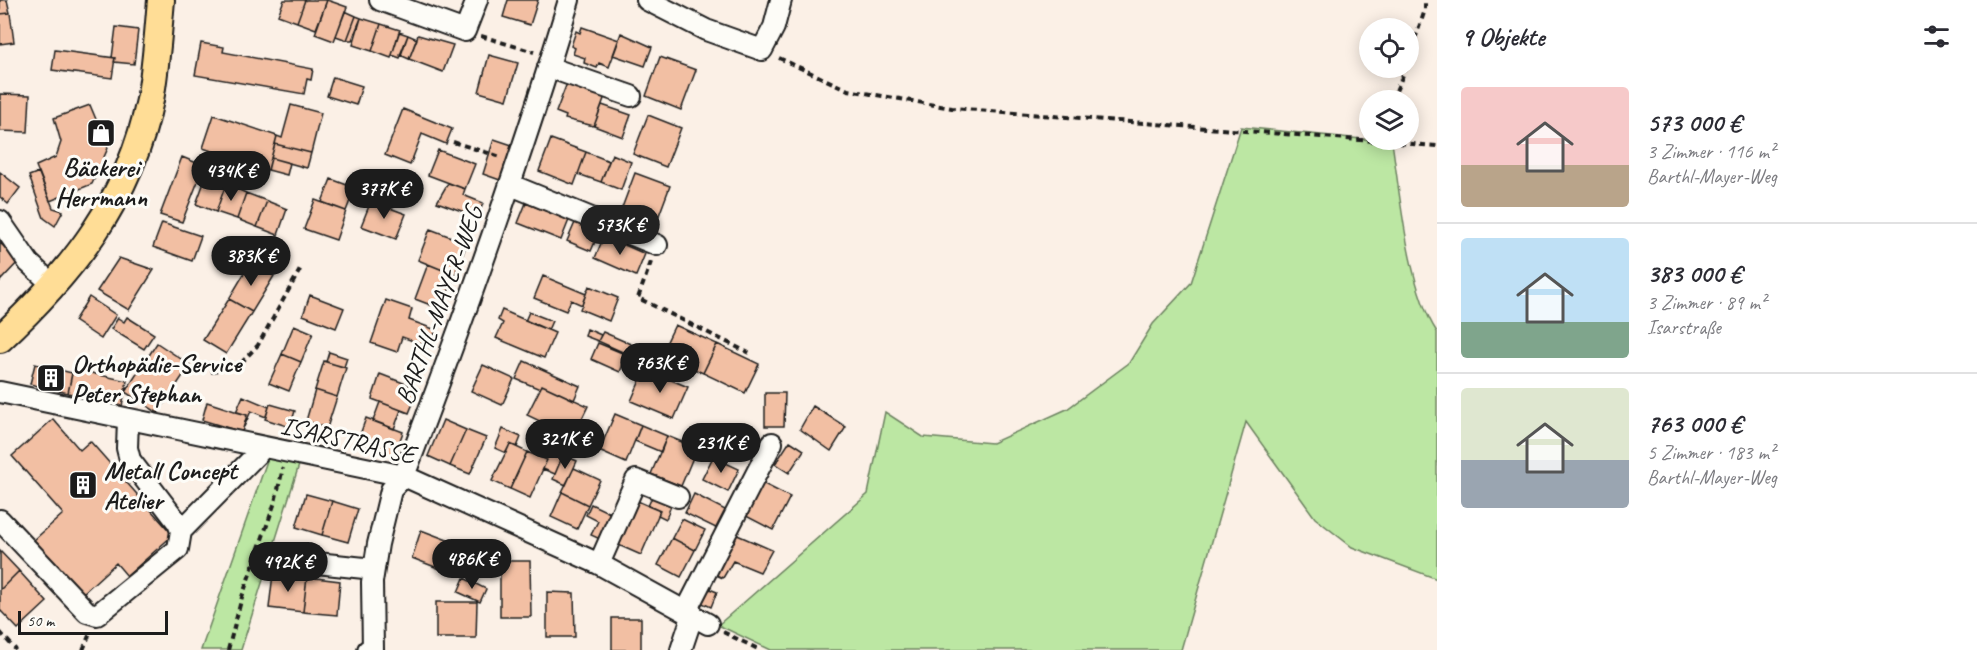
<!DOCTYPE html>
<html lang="de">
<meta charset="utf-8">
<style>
:root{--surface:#fff;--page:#f7f7f7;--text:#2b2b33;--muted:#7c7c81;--line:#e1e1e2;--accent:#1c1c1c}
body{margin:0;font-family:Caveat,sans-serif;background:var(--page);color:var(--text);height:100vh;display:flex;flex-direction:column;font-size:22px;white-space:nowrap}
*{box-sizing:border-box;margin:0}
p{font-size:20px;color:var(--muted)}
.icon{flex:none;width:33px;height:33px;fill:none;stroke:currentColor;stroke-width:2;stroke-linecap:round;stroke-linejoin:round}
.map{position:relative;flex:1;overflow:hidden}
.details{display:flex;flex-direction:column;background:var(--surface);width:540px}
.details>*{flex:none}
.buttons{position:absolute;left:1359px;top:18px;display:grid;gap:12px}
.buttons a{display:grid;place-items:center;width:60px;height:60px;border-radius:50%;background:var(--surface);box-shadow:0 3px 15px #0003;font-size:30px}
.scale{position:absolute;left:18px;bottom:15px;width:150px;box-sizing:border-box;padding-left:6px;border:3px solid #1c1c1c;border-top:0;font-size:16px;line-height:21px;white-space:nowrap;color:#1c1c1c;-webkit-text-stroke:4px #fdfcf7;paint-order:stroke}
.price{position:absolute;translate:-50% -51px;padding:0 14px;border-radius:21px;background:var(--accent);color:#fff;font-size:20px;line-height:39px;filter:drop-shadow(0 2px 3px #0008)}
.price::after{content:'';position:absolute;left:50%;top:36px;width:18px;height:14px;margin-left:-9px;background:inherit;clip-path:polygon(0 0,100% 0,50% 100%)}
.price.selected{background:#222;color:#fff}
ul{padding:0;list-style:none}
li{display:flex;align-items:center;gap:18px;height:150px;padding:0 24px}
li+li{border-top:2px solid var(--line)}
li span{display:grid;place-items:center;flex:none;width:168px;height:120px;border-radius:6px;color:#555}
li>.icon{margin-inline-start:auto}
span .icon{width:72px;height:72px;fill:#fffc;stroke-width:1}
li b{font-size:26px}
h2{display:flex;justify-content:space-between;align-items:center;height:72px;padding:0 24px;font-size:26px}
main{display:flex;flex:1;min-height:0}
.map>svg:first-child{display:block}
</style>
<main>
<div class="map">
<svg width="1437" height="650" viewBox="0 0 1437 650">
<rect width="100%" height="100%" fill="#fbf0e6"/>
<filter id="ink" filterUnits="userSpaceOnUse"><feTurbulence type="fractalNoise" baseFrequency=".0167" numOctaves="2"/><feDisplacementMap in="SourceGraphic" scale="12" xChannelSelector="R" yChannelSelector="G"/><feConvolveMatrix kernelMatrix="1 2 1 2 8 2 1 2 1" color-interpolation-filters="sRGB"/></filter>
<g filter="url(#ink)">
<path fill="#bce7a3" stroke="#6c8260" stroke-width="1.5" d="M 1241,127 L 1392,142 C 1400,195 1408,288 1437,332 L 1437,579 L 1352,547 L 1315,518 L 1246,422 L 1181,650 L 771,650 L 718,625 L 868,494 L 885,412 L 923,437 L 992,443 L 1067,409 L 1129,363 L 1153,324 L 1191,283 Z
M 268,458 L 299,465 L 241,650 L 201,650 Z"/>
<path fill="#f2bfa3" stroke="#1c1c1c" stroke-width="1.5" d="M 0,0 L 7,0 L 10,13 L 0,14 Z
M 305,0 L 297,22 L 278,15 L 284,0 Z
M 305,0 L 327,0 L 316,29 L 297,22 Z
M 327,0 L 347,7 L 334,41 L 315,34 Z
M 508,0 L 538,0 L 530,25 L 503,17 Z
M 345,11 L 356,16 L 347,40 L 336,36 Z
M 10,13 L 14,42 L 0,44 L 0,14 Z
M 356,16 L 361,18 L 352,40 L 347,40 Z
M 361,18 L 381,24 L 372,51 L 353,45 Z
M 381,24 L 400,30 L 391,58 L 372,51 Z
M 116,27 L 138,30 L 134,64 L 114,62 L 115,58 L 112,58 Z
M 582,27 L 619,40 L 609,67 L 599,63 L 597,68 L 584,63 L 585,58 L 573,54 L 575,48 L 571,46 L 576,31 L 580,33 Z
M 399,32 L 408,35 L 400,58 L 392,55 Z
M 621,33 L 652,47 L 645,66 L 613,55 Z
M 408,35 L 417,39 L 409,59 L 400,55 Z
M 418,35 L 453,45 L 443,72 L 409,59 Z
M 201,43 L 224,47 L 223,52 L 313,69 L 311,80 L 307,79 L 304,94 L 195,75 Z
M 55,50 L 115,58 L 112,78 L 52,70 Z
M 489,55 L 518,63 L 507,100 L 479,92 Z
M 660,57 L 696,70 L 681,110 L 646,96 Z
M 333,77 L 362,86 L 356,105 L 327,96 Z
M 567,83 L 605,96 L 594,126 L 565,119 L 566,116 L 556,112 Z
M 0,94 L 30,95 L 28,132 L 0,131 Z
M 90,105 L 108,148 L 92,184 L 50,201 L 36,166 L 56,157 L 61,142 L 54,118 Z
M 291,105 L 321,113 L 311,153 L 275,144 L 277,136 L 282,138 Z
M 602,105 L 631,115 L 623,137 L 594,126 Z
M 403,109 L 452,129 L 446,144 L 422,134 L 410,165 L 385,155 Z
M 214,115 L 277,136 L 268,170 L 203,148 Z
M 648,115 L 681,128 L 666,167 L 633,154 Z
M 494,139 L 512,145 L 500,180 L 483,174 Z
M 551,139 L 586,152 L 574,185 L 539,171 Z
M 275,144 L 311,153 L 307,168 L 271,158 Z
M 438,150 L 475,164 L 465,189 L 428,175 Z
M 586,152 L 609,161 L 601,182 L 578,174 Z
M 612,154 L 631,162 L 621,190 L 601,182 Z
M 182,157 L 204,166 L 182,222 L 160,215 Z
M 271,158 L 290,163 L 287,175 L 268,170 Z
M 0,172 L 20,188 L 8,204 L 0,197 Z
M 39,172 L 53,208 L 63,211 L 55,226 L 44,218 L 29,176 Z
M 635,173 L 670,186 L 655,226 L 620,213 Z
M 206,177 L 226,184 L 216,212 L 196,204 Z
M 331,179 L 355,188 L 346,211 L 322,202 Z
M 448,183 L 465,189 L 463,195 L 483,203 L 478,217 L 437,202 Z
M 226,184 L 246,193 L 237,219 L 216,212 Z
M 246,193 L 267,201 L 257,227 L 237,219 Z
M 315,200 L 346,211 L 336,240 L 304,229 Z
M 267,201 L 287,209 L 278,235 L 257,227 Z
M 371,201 L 406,214 L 396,239 L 361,226 Z
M 526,203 L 569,220 L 561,240 L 518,223 Z
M 577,218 L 601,228 L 591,251 L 567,241 Z
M 162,223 L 201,236 L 192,261 L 153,247 Z
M 430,229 L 467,243 L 455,275 L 418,260 Z
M 604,236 L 645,254 L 636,276 L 595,258 Z
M 0,243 L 19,261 L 0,281 Z
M 119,258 L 154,270 L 129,310 L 97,291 Z
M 251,262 L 274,276 L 252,312 L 229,299 Z
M 428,264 L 455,275 L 441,309 L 415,299 Z
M 543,276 L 586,294 L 582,305 L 571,300 L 566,311 L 534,298 Z
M 589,286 L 618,298 L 609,321 L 580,309 Z
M 310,295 L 344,308 L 336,328 L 303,315 Z
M 89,297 L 116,315 L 101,339 L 74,321 Z
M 229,299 L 252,312 L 226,354 L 203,340 Z
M 386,300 L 412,309 L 409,320 L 436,330 L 430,347 L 402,337 L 397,352 L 371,343 Z
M 502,310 L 555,333 L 544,358 L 496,338 L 503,323 L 498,320 Z
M 529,312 L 552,321 L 548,330 L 525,321 Z
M 127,317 L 154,334 L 144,349 L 111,329 L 118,318 L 124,322 Z
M 294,325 L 313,333 L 301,362 L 282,354 Z
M 675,325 L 717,344 L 703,373 L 661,354 Z
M 587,329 L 601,335 L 598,341 L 585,336 Z
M 603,332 L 651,353 L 647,363 L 598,341 Z
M 157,343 L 190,365 L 158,413 L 125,392 Z
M 598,343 L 627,355 L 620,372 L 591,359 Z
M 717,344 L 759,364 L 745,393 L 703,373 Z
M 329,352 L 347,358 L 344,367 L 326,362 Z
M 282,354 L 301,362 L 289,391 L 269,383 Z
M 324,361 L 346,368 L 337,397 L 315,390 Z
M 524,361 L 580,386 L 574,400 L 542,385 L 540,389 L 516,379 Z
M 35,364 L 72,373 L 68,393 L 30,384 Z
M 483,365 L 514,379 L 502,405 L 471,391 Z
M 73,369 L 127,381 L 122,406 L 68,393 Z
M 645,369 L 688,387 L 674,419 L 631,401 Z
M 380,374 L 419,389 L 409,413 L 372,399 Z
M 542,385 L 588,406 L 573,437 L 527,415 Z
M 315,390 L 337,397 L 327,428 L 306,421 Z
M 765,393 L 785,393 L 784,426 L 765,426 Z
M 243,396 L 269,407 L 266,417 L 251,411 L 244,427 L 247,415 L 236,412 Z
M 207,402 L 247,415 L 242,432 L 202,420 Z
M 380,402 L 401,410 L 394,429 L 373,421 Z
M 270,404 L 295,411 L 290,427 L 265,419 Z
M 813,406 L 846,427 L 831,451 L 800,429 Z
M 615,414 L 641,425 L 626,463 L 599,451 Z
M 366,418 L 403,432 L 394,457 L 357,443 Z
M 53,419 L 80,450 L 90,441 L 173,535 L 127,576 L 116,563 L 82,594 L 34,540 L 63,514 L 12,456 Z
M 443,420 L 466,430 L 450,466 L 428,456 Z
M 641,425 L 667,436 L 661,452 L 635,441 Z
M 503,429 L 521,437 L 517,447 L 510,444 L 506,453 L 495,448 Z
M 466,430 L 486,438 L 470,474 L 450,466 Z
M 667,436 L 697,448 L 681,486 L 651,474 Z
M 790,441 L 804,450 L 789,473 L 775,464 Z
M 510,444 L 527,452 L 510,489 L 492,481 Z
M 544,447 L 563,455 L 555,474 L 543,469 L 547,460 L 540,457 Z
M 527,452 L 547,460 L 530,498 L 510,489 Z
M 563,455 L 577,461 L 566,485 L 553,479 Z
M 713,457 L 739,469 L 728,492 L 702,479 Z
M 574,468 L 600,480 L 588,505 L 562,492 Z
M 762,483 L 790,497 L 773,530 L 746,516 Z
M 562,492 L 588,505 L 577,529 L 551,517 Z
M 306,494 L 332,501 L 322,535 L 296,527 Z
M 694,494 L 731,513 L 722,531 L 685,513 Z
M 653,495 L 672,503 L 666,519 L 658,515 L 660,511 L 648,506 Z
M 633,499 L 660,511 L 641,555 L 614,543 Z
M 332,501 L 358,509 L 348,542 L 322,535 Z
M 591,504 L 612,514 L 600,539 L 591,535 L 598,521 L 586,515 Z
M 682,519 L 705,530 L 695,550 L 672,538 Z
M 421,530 L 463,546 L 453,574 L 412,558 Z
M 735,534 L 772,550 L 760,572 L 733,561 L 723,578 L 716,575 Z
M 672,538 L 695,550 L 681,577 L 658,565 Z
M 0,551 L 19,571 L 0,590 Z
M 500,561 L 530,561 L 531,617 L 500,617 Z
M 19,571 L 47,602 L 18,629 L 0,610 L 0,590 Z
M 273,574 L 307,577 L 303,612 L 269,608 Z
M 307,577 L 340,581 L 337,615 L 303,612 Z
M 464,578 L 486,589 L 480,602 L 458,592 Z
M 707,588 L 717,592 L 711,607 L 700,602 Z
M 547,592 L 574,593 L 575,637 L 547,637 Z
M 436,602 L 477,602 L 476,638 L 436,638 Z
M 612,618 L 641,618 L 641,650 L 612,650 Z"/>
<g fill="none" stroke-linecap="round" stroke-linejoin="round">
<g stroke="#1c1c1c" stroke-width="24">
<path id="minor" d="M 380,0 L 465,31 L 477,0
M 647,0 L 706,30 L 762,50 L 774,27 L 781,0
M 548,67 L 631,96
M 511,185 L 657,245
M 0,221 L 29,263 L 54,286
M 0,392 L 404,476 L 599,564 L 708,624
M 0,520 L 87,612 L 97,615 L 178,549 L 181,531 L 178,523 L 130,460 L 127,448 L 128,420
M 181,531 L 263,448
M 307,562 L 374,569
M 599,564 L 636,480 L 678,497
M 686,611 L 772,443
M 368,650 L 373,650 L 372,582 L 378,544 L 391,490 L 404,476 C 464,319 521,161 569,0
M 681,650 L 693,614"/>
</g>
<g stroke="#1c1c1c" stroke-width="30">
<path id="major" d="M 0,339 C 72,272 130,199 150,100 C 156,67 158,33 161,0"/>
</g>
<path stroke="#1c1c1c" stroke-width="4" stroke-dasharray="6 4.5" stroke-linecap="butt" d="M 481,36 L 534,52
M 779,58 L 848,90 L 952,108 L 1437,146
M 1408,59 L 1425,10 L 1425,0
M 1392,100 L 1406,68
M 453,142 L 501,157
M 651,262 L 638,298 L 749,353
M 211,372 L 241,363 L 258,345 L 301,268
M 0,632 L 16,650
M 723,632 L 760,650
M 83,650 L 91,631
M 228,650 L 242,597 L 275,502 L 283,468"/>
<use href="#minor" stroke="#fdfcf7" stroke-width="20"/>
<use href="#major" stroke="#ffdd96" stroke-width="26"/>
</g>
</g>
<defs>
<g id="shop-square" transform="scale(1.5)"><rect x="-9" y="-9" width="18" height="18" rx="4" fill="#1c1c1c" stroke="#fdfcf7"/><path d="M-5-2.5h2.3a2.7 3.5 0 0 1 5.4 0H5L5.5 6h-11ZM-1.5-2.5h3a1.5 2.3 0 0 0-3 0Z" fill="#fff"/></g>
<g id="building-square" transform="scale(1.5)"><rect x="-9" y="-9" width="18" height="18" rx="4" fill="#1c1c1c" stroke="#fdfcf7"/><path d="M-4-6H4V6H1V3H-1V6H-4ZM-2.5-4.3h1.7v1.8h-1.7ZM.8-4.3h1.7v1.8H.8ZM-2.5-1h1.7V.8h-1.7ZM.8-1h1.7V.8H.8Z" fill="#fff"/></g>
</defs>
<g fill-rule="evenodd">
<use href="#shop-square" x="101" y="133"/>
<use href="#building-square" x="51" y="378"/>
<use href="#building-square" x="83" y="485"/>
</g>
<g text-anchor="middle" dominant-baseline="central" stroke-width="6" stroke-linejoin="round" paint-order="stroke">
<g font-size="26" font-weight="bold" fill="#1c1c1c" stroke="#fdfcf7" text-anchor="start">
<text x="101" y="167" text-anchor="middle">Bäckerei<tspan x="101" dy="30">Herrmann</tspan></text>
<text x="72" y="363">Orthopädie-Service<tspan x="72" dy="30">Peter Stephan</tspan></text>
<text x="104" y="470">Metall Concept<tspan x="104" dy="30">Atelier</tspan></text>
</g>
<g font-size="26" fill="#1c1c1c" stroke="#fdfcf7">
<text transform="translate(439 305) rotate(-70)">BARTHL-MAYER-WEG</text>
<text transform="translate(348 440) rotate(13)">ISARSTRASSE</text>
</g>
</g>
</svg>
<div class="buttons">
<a><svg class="icon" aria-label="locate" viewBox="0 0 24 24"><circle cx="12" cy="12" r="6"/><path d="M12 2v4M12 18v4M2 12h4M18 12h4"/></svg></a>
<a><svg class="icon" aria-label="layers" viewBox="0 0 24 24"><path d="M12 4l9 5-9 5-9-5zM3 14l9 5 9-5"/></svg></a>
</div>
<div class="scale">50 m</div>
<b class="price" style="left:231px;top:202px">434K €</b>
<b class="price" style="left:384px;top:220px">377K €</b>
<b class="price selected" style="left:620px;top:256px">573K €</b>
<b class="price" style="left:251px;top:287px">383K €</b>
<b class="price" style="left:660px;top:394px">763K €</b>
<b class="price" style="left:565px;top:470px">321K €</b>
<b class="price" style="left:721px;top:474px">231K €</b>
<b class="price" style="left:472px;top:590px">486K €</b>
<b class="price" style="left:288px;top:593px">492K €</b>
</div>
<section class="details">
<h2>9 Objekte<svg class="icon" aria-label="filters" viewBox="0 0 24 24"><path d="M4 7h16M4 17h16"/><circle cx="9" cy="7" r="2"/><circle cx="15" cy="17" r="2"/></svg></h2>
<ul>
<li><span style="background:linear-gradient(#f6c9c9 65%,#b9a48a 0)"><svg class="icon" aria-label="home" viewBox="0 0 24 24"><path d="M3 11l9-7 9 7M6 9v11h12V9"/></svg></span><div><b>573 000 €</b><p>3 Zimmer · 116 m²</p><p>Barthl-Mayer-Weg</p></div></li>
<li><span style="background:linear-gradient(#bfe0f5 70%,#7fa58c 0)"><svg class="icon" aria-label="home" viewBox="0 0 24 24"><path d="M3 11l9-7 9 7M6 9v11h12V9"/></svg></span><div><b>383 000 €</b><p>3 Zimmer · 89 m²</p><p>Isarstraße</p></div></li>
<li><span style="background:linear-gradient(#dfe7d0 60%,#9aa5b1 0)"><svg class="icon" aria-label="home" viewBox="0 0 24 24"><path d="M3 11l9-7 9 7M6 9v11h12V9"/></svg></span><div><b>763 000 €</b><p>5 Zimmer · 183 m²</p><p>Barthl-Mayer-Weg</p></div></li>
</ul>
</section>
</main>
